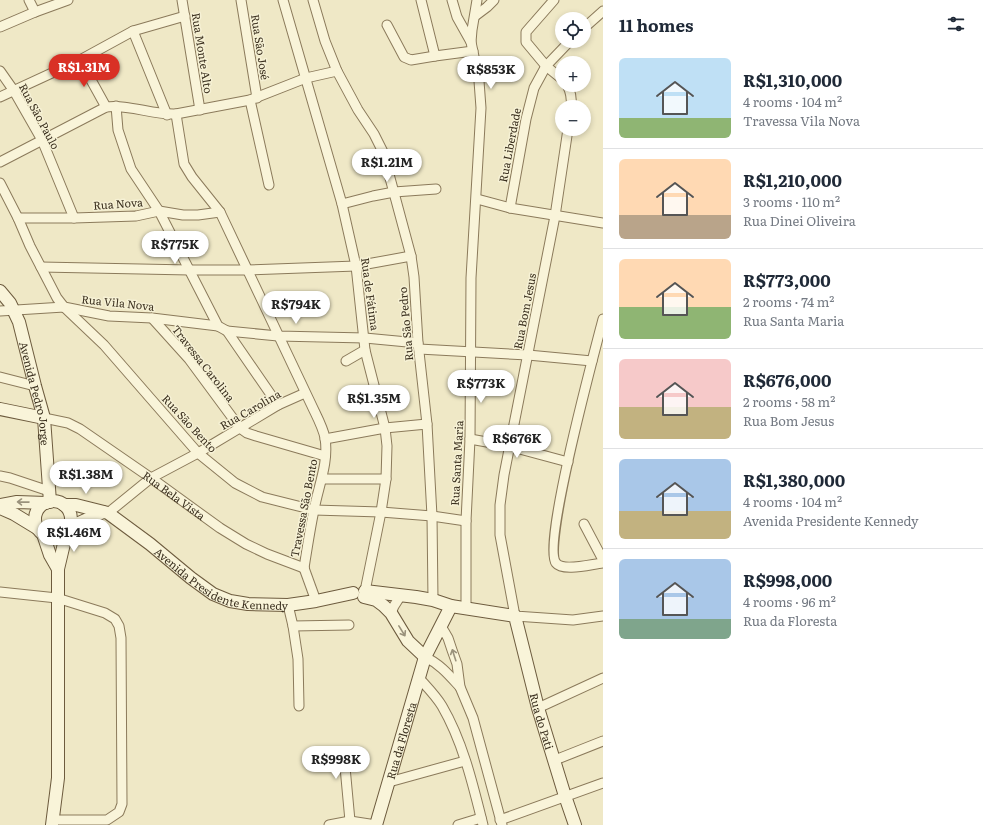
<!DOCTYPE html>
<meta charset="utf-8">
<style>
:root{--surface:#fff;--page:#f2f2f3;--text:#1f2937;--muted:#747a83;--line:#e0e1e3;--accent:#d93025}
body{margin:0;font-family:Literata,serif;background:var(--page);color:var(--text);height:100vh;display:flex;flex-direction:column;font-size:15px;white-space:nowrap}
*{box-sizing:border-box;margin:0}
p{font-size:13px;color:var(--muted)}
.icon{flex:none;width:22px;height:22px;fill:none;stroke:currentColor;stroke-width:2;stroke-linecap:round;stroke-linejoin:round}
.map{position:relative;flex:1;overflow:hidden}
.sheet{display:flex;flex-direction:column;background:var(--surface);width:380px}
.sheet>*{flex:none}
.buttons{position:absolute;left:555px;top:12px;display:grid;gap:8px}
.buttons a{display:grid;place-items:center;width:36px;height:36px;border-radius:50%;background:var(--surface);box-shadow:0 2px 6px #0003;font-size:20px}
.price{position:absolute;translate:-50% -34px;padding:0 9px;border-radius:14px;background:#fff;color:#222;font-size:13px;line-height:26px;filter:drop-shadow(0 1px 2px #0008)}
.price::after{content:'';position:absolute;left:50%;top:24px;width:12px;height:9px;margin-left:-6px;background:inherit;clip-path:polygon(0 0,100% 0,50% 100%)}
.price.active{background:var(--accent);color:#fff}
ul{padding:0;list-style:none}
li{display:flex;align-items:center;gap:12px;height:100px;padding:0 16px}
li+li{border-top:1px solid var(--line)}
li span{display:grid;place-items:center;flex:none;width:112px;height:80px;border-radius:6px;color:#555}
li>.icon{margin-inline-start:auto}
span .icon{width:48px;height:48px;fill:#fffc;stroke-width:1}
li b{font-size:17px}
h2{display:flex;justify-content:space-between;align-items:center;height:48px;padding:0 16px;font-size:17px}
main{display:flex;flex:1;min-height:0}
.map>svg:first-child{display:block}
</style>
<main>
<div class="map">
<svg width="603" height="825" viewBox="0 0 603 825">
<rect width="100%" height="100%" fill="#efe8c6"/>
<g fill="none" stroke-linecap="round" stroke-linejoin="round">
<g stroke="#8b7a5b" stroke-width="11">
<g id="street">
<path d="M 29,0 L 35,12"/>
<path d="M 182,0 L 200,110"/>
<path d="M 241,0 L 257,98"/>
<path d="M 283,0 L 342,204 L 356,266 L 365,350 L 385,428 L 387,446 L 386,479 L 381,512 L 364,596"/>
<path d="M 313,0 L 325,41 L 337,71 L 358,110 L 374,134 L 383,152 L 411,256 L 414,277 L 418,343 L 427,424 L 432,516 L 433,600"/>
<path d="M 421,0 L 435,56 L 473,51"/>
<path d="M 452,0 L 457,17 L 471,42"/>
<path d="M 554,0 L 526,32 L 526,42 L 546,66 L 562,79"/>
<path d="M 475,16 L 487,7 L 494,0"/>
<path d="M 387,25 L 404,57 L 411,60 L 435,56"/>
<path d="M 0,27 L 35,12 L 68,0"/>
<path d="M 584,28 L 603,11"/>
<path d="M 133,31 L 167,115"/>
<path d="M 80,60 L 106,107"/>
<path d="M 0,71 L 14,91 L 42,140 L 74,218"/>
<path d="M 567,85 C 571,92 572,99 571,107"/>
<path d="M 0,97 L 80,60 L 133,31 L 185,16"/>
<path d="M 250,100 L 269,185"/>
<path d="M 116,106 L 118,130 L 131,169 L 159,211 L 218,326 L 227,331 L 278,405"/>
<path d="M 176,114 L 184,164 L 192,177 L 220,212 L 311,404 C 316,415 323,427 325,438 C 329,463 318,487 314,510 C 310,529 307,549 304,568"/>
<path d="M 568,129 L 555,216 L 504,475 L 500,505 L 500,535 L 515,616 L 573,620 L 603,616"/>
<path d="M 0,162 L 106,107 C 129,104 152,115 176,114 L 250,100 L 306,78 L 337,71"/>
<path d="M 0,183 L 18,218 L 30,246 L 57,298 L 64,307 L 104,345 L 198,453 L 235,483 L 262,497 L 314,510 L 381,512 L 432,516 L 466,521"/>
<path d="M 477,199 L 510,208 L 603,223"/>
<path d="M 342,204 L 373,196 L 394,192 L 436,189"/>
<path d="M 510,208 L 526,119 L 534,88 L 546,66 L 570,41"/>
<path d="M 18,218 L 74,218 L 136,216 L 159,211 L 183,215 L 198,215 L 220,212"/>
<path d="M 41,267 L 190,270 L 247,270 L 356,266 L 411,256"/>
<path d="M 0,311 L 64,307 L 109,316 L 152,318 L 218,326"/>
<path d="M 152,318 L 189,359 L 240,428 L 247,433 L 256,436 L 325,456"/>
<path d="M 603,319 C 595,350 542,546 556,563 C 563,572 592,564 603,563"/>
<path d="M 227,331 L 278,336 L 365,338 L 418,343"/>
<path d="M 419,349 L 528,355 L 592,361"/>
<path d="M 346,361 L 365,350"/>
<path d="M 0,377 L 35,386"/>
<path id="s1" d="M 44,418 L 68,423 L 80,429 L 151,478 L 220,528 L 246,544 L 267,554 L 304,568"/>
<path d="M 325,439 L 385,428 L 427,424"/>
<path d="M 470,439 L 509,446 L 568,462"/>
<path d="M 0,476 L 10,478 L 49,491"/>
<path d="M 322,479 L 386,479"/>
<path d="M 108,513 L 151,478 L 198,453 L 278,405 L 305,393"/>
<path d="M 584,524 L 603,560"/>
<path d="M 304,568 L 316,601"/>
<path d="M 0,592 L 57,598 L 105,613 L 115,619 L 119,626 L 121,638 L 122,804 L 119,812 L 107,820 L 52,820"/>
<path d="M 288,605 L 293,626 L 349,625"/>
<path d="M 466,608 L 466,521 L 470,439 L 471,278 L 481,108 L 479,81 L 471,42 L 472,30 L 477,0"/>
<path d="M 391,613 L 394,606 L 401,595"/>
<path d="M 293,626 L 298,659 L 299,706"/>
<path d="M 441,626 L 448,638 L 452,650 L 457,664 L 460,687 L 473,718 L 502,825"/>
<path d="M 425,657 C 440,664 449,675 460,687"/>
<path d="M 419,678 C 427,687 436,696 442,706 C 463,742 473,785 483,825"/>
<path d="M 538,708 L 603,678"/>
<path d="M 555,760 L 603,741"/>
<path d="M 345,767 L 350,821"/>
<path d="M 389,782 L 465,761"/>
<path d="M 500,820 L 603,783"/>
<path d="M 329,825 L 350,821 L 376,825"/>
<path d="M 458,825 L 481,818"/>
</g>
</g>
<g stroke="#6d5b3e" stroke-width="14">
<g id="secondary">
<path id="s2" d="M 0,291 L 10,303 L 19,322 L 35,386 L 44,418 L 50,502"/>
<path d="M 0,409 L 44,418"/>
<circle cx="53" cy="519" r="18"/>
<path d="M 0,505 L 17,502 L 46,503"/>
<path id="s3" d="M 64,505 L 76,505 L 108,513 L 150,544 L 191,578 L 213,594 L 230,601 L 248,604 L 288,605 L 316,601 L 353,593"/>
<path d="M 0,508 L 14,514 L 37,528"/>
<path d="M 70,527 L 103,512"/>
<path d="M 43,534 L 50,555 L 58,569"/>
<path id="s4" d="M 365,591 L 416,597 L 433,600 L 451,606 L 515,616 L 538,708 L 565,796 L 575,825"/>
<path d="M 364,597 L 376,600 L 384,606 L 391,613 L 408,641 L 425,657"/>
<path d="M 52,825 L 58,778 L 58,569 L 67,531"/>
<path id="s5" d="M 376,825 L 425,657 L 451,606"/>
</g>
</g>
<use href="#street" stroke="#f9f4d9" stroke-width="9"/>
<use href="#secondary" stroke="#f9f4d9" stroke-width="12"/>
</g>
<defs><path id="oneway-shaft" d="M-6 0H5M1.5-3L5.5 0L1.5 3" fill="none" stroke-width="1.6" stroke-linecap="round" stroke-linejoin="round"/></defs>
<g stroke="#9a927c">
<use href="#oneway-shaft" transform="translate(23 502) rotate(-179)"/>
<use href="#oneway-shaft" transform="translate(402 631) rotate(58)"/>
<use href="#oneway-shaft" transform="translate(454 655) rotate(-108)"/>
</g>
<g text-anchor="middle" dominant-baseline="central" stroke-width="3" stroke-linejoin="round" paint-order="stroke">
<g font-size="11" fill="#3b301f" stroke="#f6f1d5">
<text transform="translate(261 47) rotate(81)">Rua São José</text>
<text transform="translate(203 53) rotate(81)">Rua Monte Alto</text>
<text transform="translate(40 116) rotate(62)">Rua São Paulo</text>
<text transform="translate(509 145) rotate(-79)">Rua Liberdade</text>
<text transform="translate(118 203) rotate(-4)">Rua Nova</text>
<text transform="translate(371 294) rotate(82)">Rua de Fátima</text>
<text transform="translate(118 302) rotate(6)">Rua Vila Nova</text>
<text transform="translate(524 311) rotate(-79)">Rua Bom Jesus</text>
<text transform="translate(405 324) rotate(-95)">Rua São Pedro</text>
<text transform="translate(204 363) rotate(52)">Travessa Carolina</text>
<text stroke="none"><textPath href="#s2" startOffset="110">Avenida Pedro Jorge</textPath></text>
<text transform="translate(250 409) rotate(-30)">Rua Carolina</text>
<text transform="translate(190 423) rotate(47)">Rua São Bento</text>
<text transform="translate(456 463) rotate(-87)">Rua Santa Maria</text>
<text stroke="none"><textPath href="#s1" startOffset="153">Rua Bela Vista</textPath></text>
<text transform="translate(303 508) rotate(-79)">Travessa São Bento</text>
<text stroke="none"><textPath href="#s3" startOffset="180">Avenida Presidente Kennedy</textPath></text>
<text stroke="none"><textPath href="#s4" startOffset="261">Rua do Pati</textPath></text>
<text stroke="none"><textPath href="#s5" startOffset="88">Rua da Floresta</textPath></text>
</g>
</g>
</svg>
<div class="buttons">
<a><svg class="icon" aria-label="locate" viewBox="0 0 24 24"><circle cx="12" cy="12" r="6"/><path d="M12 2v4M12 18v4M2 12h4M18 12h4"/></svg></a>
<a>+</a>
<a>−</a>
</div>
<b class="price active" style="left:84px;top:88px">R$1.31M</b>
<b class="price" style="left:491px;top:90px">R$853K</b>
<b class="price" style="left:387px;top:183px">R$1.21M</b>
<b class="price" style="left:175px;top:265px">R$775K</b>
<b class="price" style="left:296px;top:325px">R$794K</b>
<b class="price" style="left:481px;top:404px">R$773K</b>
<b class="price" style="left:374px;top:419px">R$1.35M</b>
<b class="price" style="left:517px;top:459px">R$676K</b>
<b class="price" style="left:86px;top:495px">R$1.38M</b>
<b class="price" style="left:74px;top:553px">R$1.46M</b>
<b class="price" style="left:336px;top:780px">R$998K</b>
</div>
<section class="sheet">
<h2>11 homes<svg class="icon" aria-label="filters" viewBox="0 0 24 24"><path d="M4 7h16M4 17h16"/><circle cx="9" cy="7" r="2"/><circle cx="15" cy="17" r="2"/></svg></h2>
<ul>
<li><span style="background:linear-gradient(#bfe0f5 75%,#8fb573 0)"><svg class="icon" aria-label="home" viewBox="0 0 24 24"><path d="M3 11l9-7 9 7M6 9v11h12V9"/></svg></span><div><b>R$1,310,000</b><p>4 rooms · 104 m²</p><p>Travessa Vila Nova</p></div></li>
<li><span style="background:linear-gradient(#ffd9b3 70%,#b9a48a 0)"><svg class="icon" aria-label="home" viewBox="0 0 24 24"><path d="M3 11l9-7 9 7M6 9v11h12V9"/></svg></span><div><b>R$1,210,000</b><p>3 rooms · 110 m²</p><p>Rua Dinei Oliveira</p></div></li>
<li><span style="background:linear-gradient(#ffd9b3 60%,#8fb573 0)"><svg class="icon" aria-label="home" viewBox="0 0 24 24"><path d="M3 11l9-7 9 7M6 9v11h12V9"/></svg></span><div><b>R$773,000</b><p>2 rooms · 74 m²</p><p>Rua Santa Maria</p></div></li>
<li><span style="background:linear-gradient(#f6c9c9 60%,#c2b280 0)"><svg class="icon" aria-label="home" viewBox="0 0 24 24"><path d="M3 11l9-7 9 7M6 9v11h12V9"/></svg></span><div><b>R$676,000</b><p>2 rooms · 58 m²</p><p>Rua Bom Jesus</p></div></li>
<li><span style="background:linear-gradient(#a9c7e8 65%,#c2b280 0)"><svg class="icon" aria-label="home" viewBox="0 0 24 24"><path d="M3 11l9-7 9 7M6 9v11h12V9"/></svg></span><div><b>R$1,380,000</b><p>4 rooms · 104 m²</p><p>Avenida Presidente Kennedy</p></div></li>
<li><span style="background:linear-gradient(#a9c7e8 75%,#7fa58c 0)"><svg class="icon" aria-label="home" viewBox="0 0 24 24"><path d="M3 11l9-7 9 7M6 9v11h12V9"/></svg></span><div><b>R$998,000</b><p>4 rooms · 96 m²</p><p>Rua da Floresta</p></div></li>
</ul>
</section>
</main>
